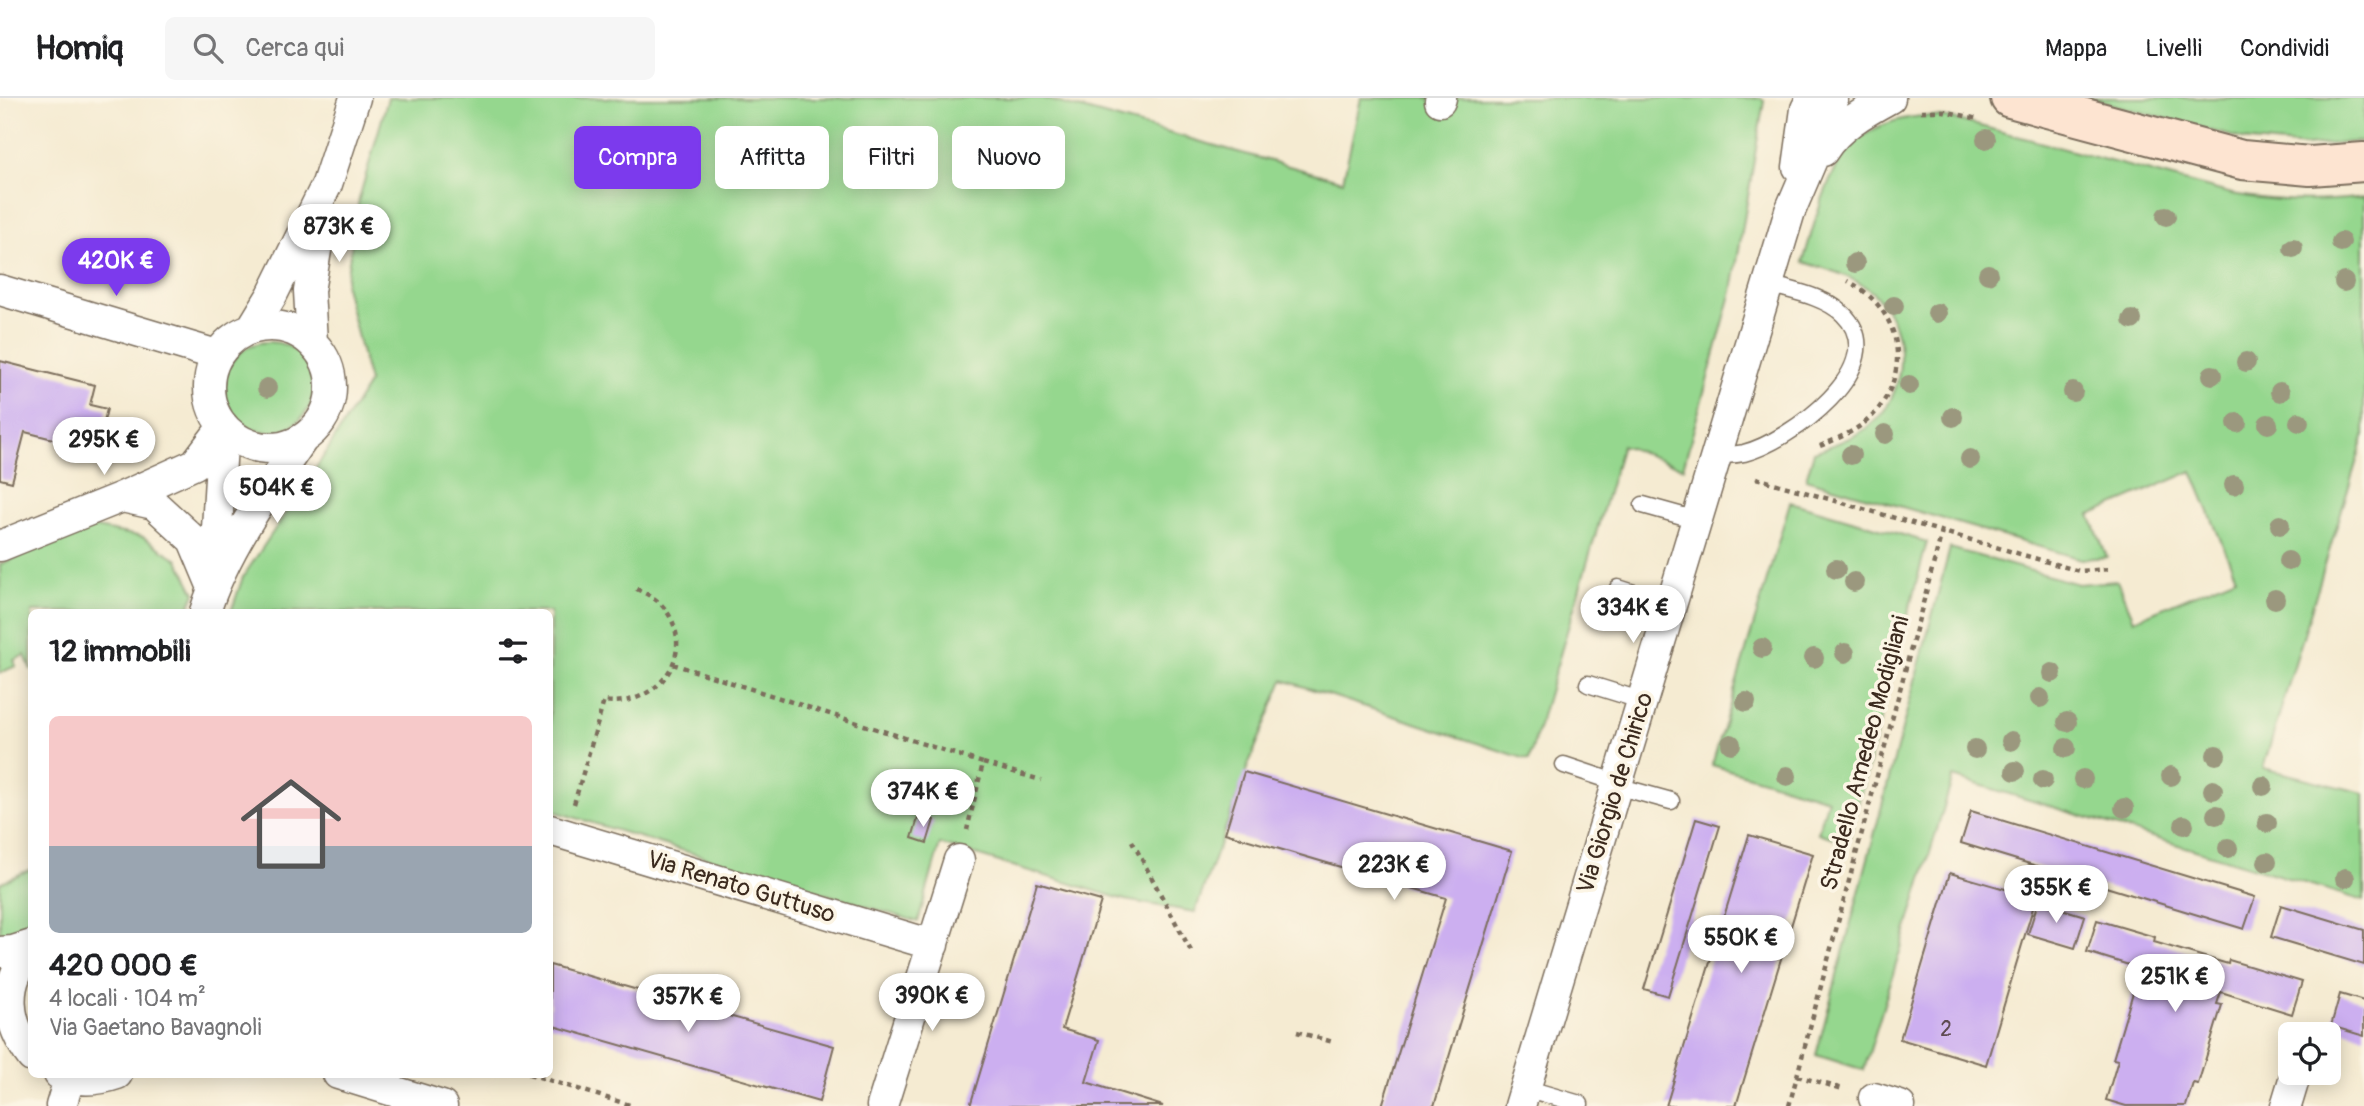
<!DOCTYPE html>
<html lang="it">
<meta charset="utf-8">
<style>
:root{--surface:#fff;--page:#f6f6f6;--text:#202124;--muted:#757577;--line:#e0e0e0;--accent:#7c3aed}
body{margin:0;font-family:Pangolin,sans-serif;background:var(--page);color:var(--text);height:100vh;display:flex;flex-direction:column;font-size:26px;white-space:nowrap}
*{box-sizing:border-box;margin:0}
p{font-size:23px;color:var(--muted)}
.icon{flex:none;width:38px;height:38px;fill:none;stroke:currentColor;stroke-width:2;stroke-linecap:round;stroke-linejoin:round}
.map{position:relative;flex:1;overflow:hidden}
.details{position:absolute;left:28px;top:511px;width:525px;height:469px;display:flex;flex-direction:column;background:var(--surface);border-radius:10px;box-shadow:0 4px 18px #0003}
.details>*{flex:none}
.top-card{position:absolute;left:574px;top:28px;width:665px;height:63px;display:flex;gap:14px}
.tools{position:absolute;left:2278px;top:924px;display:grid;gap:14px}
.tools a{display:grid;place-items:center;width:63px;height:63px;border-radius:10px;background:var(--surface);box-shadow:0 4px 18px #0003;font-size:35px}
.price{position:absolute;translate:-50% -60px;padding:0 16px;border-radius:24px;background:#fff;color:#222;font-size:23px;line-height:46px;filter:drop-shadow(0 2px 4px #0008)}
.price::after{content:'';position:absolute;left:50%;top:42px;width:21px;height:16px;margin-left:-10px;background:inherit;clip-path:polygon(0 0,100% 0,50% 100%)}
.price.on{background:var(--accent);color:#fff}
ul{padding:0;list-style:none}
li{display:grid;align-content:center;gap:14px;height:371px;padding:0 21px}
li+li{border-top:2px solid var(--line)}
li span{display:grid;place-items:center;height:217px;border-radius:10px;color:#555}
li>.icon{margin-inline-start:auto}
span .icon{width:126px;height:126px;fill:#fffc;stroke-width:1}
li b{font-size:30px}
h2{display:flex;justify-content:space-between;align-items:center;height:84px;padding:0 21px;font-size:30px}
.tag{padding:0 24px;border-radius:10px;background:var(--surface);box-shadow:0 4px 18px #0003;font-size:24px;line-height:63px}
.tag.on{background:var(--accent);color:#fff}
header{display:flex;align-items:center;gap:42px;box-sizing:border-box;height:98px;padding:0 35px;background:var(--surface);border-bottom:2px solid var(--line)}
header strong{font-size:33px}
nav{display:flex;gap:38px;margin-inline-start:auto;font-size:24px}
.search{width:490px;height:63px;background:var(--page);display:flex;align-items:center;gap:18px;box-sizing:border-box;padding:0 24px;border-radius:10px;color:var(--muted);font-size:26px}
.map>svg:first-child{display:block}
</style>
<header>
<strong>Homiq</strong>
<div class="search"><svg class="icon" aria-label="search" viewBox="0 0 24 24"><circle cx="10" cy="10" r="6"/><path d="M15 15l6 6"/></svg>Cerca qui</div>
<nav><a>Mappa</a><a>Livelli</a><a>Condividi</a></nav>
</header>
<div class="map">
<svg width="2364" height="1008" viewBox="0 0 2364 1008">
<rect width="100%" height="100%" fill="#fcf5e5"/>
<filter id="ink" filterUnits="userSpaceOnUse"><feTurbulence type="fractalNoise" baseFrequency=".0143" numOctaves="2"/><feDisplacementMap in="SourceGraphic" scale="14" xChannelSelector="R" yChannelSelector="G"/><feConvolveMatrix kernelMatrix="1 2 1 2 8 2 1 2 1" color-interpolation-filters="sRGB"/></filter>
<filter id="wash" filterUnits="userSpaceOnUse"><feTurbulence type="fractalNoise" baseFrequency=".00686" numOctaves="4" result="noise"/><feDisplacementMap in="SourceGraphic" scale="28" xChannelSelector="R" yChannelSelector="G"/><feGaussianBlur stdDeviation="1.57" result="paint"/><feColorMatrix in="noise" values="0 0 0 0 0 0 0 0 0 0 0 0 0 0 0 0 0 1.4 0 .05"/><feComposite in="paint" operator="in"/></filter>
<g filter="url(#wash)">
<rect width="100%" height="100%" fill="#f5ebd2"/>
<path fill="#95d78e" stroke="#688056" stroke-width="2" d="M 388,0 L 1042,0 L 1343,83 L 1361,0 L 1760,0 L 1764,3 L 1732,193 L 1683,370 L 1622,347 L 1529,662 L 1283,582 L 1249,665 L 1195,814 L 1125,802 L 940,746 L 918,824 L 550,712 L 550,514 L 231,514 L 243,479 L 327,353 L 369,284 L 345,188 L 359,101 Z
M 2088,0 L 2364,0 L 2364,43 L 2307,48 L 2250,43 Z
M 1932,18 L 1954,21 L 2232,96 C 2276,104 2319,105 2364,99 L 2364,339 L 2263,670 L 2364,695 L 2364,803 L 1953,679 L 1864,972 L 1816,957 L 1950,450 L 2078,486 L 2117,483 L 2134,522 L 2236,479 L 2192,373 L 2090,417 L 2107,459 L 2081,461 L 1806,381 L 1814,354 C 1835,346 1859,339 1876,322 C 1907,292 1908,235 1880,202 C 1861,180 1831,172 1803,164 C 1825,91 1837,18 1932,18 Z
M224 289a45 45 0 1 1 90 0a45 45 0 1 1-90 0Z
M 1790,404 L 1927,444 L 1848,744 L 1818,735 L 1828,701 L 1712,667 Z
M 92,429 L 143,439 L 178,462 L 195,495 L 187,514 L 32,514 L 31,572 L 25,557 L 14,562 L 16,568 L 0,575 L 0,466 Z
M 31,771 L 31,823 L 15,843 L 0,838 L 0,785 Z"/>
<g id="blocks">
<path fill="#ccaff0" d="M 0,263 L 95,287 L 90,307 L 107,311 L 97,352 L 25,334 L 12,384 L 0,381 Z
M 1244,674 L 1512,753 L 1434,1008 L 1382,1008 L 1446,800 L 1225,735 Z
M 1971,713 L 2255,799 L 2244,831 L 1961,745 Z
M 919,717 L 934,722 L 927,745 L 912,740 Z
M 1696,721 L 1720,728 L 1668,898 L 1644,891 Z
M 1749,737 L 1813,756 L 1736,1008 L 1666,1008 Z
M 1950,775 L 2036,800 L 1986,967 L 1900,941 Z
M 1037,785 L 1101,803 L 1062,931 L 1099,942 L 1086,984 L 1163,1008 L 970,1008 Z
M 2038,804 L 2085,818 L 2075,850 L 2028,836 Z
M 2281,807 L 2364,832 L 2364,867 L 2271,839 Z
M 2097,822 L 2155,839 L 2154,844 L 2228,866 L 2229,862 L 2302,884 L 2292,916 L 2221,894 L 2217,906 L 2222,907 L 2198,986 L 2193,985 L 2186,1008 L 2126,1008 L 2106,1002 L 2118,962 L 2113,961 L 2137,881 L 2141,883 L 2145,872 L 2087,854 Z
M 550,867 L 834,948 L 819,1004 L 550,927 Z
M 2340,896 L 2364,903 L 2364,938 L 2331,928 Z"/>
</g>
</g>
<g filter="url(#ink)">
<use href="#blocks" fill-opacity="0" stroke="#7c6e5d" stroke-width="2"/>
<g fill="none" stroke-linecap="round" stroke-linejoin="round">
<g stroke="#7c6e5d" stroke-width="19">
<path id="lane" d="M 1717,356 C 1726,357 1735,357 1744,355 C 1788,344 1896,268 1843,216 C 1824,198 1792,193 1768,186
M 1643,407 L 1697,422
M 1618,490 L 1672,507
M 1588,586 L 1643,603
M 1564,667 L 1618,685
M 1617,688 L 1671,703
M 1525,990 L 1580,1006"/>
</g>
<g stroke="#7c6e5d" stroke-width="33">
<path id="street" d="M 1440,3 L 1441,0
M 1823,53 C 1838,28 1866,13 1890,0
M 1798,69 L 1806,11 L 1812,0
M 0,192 L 217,257
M209 289a61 61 0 1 1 122 0a61 61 0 1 1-122 0Z
M 252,230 L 272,197 L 327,86 L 355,0
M 312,244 L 309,193 L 322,118
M 122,399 L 154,406 L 193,442 L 211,485
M 0,448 L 122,399 L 195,366 L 223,329
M 214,481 L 223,329
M 205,514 C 224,453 266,394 302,342
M 550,732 L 933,847
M 32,853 C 0,885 7,926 32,959
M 0,854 L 13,853 L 32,847
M 59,976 C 78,984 97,983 117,976
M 338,976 L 442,1008
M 1874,1000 L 1900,1008
M 61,1008 L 69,981
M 882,1008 L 959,762
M 1520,1008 L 1790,113 L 1831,17 L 1833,0
M 2286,1008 L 2296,975"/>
</g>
<g stroke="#7c6e5d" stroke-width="42">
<path id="secondary" d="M 2010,0 L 2242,62 L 2310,68 L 2364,64"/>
</g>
<path stroke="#7c6e5d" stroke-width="4.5" stroke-dasharray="5 5" stroke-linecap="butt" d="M 1921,13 L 1944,13 L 1978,21
M 1820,348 C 1839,340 1861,331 1875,315 C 1914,269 1899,210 1848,183
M 1756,380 L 2079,473 L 2112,471
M 673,566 L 983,665 L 967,732
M 983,665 L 1041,682
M 574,706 L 604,603 C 656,611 699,556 665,511 C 657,500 645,495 633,489
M 1132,743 L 1191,853
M 1297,934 L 1333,944
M 529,976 L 633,1008
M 1797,978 L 1843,991
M 1789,1008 L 1942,434"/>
<use href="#lane" stroke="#fff" stroke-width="16"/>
<use href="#street" stroke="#fff" stroke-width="30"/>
<use href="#secondary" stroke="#fde4d1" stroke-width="38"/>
</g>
<g fill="#9b987e">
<circle cx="1986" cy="41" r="10"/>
<circle cx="2166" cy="118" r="10"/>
<circle cx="2341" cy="144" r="10"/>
<circle cx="2293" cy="150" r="10"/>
<circle cx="1855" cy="165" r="10"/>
<circle cx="1988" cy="176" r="10"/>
<circle cx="2344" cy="184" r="10"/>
<circle cx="1894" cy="208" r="10"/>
<circle cx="1937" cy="215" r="10"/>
<circle cx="2132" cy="222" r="10"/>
<circle cx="2246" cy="264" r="10"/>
<circle cx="2212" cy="277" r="10"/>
<circle cx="1909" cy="287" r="10"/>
<circle cx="267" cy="290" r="10"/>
<circle cx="2073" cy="294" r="10"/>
<circle cx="2280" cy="294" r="10"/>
<circle cx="1953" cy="319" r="10"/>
<circle cx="2299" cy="324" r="10"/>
<circle cx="2237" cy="325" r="10"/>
<circle cx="2268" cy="326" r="10"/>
<circle cx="1885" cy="336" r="10"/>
<circle cx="1851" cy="357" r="10"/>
<circle cx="1970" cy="361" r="10"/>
<circle cx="2234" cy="387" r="10"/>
<circle cx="2280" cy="427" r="10"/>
<circle cx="2288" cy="463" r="10"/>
<circle cx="1836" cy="471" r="10"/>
<circle cx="1854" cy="484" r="10"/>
<circle cx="2275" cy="501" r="10"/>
<circle cx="1762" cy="550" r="10"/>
<circle cx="1845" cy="555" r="10"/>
<circle cx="1814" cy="560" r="10"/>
<circle cx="2052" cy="575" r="10"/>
<circle cx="2040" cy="600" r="10"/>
<circle cx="1746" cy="604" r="10"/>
<circle cx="2067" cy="624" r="10"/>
<circle cx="2011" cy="643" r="10"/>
<circle cx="1731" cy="646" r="10"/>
<circle cx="2066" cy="650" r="10"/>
<circle cx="1975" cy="651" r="10"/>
<circle cx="2216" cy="657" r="10"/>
<circle cx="2015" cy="673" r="10"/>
<circle cx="1787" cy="678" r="10"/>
<circle cx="2171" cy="678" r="10"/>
<circle cx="2083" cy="681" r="10"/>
<circle cx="2043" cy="682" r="10"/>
<circle cx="2263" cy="688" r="10"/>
<circle cx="2213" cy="692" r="10"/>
<circle cx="2124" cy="710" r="10"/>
<circle cx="2216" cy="717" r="10"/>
<circle cx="2267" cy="725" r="10"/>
<circle cx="2184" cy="727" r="10"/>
<circle cx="2228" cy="750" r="10"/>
<circle cx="2267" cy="764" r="10"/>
<circle cx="2345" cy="780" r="10"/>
</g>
</g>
<g text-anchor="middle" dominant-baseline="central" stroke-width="7" stroke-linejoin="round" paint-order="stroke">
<g font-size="21" fill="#5f4b52">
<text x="1946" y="931">2</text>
</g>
<g font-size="24" fill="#3b2a1e" stroke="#fcf5e5">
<text transform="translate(1865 655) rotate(-75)">Stradello Amedeo Modigliani</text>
<text transform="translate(1615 695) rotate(-73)">Via Giorgio de Chirico</text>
<text transform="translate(741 789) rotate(17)">Via Renato Guttuso</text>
</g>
</g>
</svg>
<div class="tools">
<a><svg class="icon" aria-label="locate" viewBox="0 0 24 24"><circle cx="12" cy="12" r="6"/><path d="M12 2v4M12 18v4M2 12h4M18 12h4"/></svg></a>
</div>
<b class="price" style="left:339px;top:166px">873K €</b>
<b class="price on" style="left:116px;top:200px">420K €</b>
<b class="price" style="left:104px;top:379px">295K €</b>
<b class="price" style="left:277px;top:427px">504K €</b>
<b class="price" style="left:1633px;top:547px">334K €</b>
<b class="price" style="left:923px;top:731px">374K €</b>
<b class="price" style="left:1394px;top:804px">223K €</b>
<b class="price" style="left:2056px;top:827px">355K €</b>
<b class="price" style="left:1741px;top:877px">550K €</b>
<b class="price" style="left:2175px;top:916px">251K €</b>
<b class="price" style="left:932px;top:935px">390K €</b>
<b class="price" style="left:688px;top:936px">357K €</b>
<div class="top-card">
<a class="tag on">Compra</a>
<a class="tag">Affitta</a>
<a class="tag">Filtri</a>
<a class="tag">Nuovo</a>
</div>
<section class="details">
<h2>12 immobili<svg class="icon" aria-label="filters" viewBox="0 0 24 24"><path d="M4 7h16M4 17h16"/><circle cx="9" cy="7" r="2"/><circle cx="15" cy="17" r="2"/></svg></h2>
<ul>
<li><span style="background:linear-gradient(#f6c9c9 60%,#9aa5b1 0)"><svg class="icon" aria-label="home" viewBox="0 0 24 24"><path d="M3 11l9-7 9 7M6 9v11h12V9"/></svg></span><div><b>420 000 €</b><p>4 locali · 104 m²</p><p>Via Gaetano Bavagnoli</p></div></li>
</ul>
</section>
</div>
